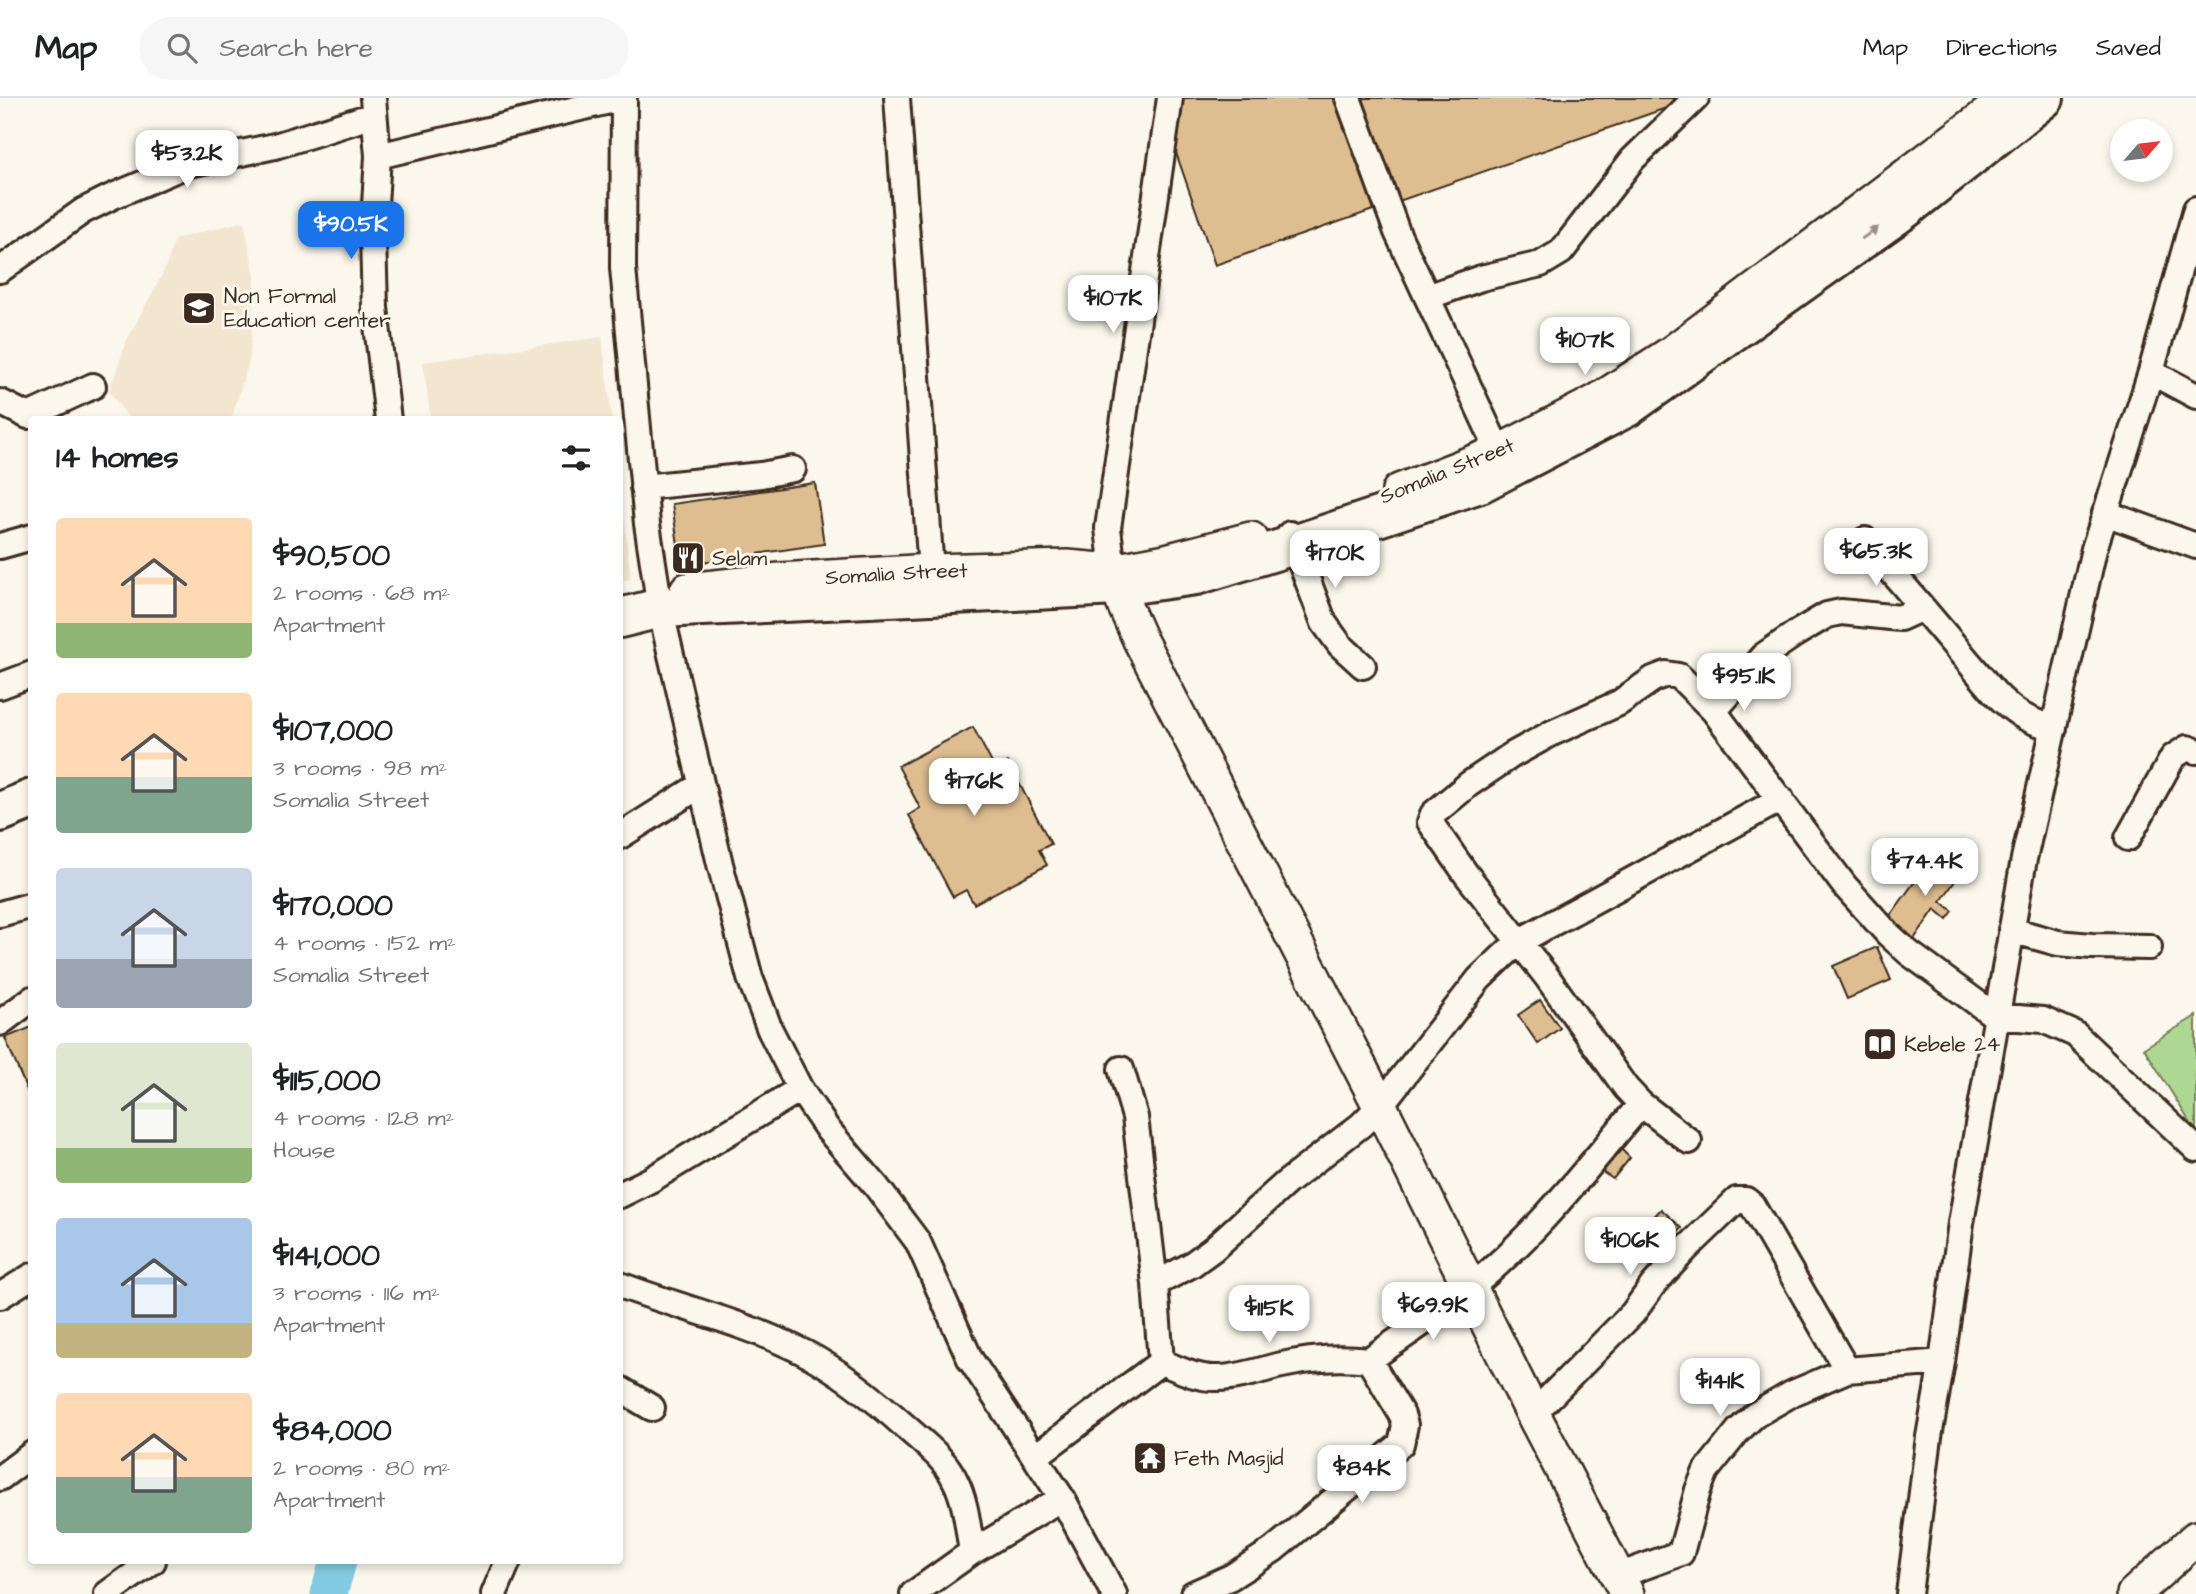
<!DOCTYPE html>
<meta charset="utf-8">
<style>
:root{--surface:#fff;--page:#f6f6f6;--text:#202124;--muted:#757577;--line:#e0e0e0;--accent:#1a73e8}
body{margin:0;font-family:"Architects Daughter",sans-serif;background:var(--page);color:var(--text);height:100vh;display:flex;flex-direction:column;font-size:26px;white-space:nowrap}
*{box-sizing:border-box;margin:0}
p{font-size:23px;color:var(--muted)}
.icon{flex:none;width:38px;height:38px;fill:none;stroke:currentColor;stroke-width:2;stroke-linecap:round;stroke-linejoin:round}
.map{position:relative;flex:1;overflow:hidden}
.details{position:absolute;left:28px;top:318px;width:595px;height:1148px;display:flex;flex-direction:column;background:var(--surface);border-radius:7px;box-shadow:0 4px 10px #0003}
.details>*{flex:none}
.needle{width:46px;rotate:62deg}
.buttons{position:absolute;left:2110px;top:21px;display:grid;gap:14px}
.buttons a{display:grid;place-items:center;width:63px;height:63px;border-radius:50%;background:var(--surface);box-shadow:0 4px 10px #0003;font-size:35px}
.price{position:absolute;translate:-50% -60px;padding:0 16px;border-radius:14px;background:#fff;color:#222;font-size:23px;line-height:46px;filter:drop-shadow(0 2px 4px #0008)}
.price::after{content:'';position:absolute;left:50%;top:42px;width:21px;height:16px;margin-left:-10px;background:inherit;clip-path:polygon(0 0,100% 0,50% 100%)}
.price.on{background:var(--accent);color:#fff}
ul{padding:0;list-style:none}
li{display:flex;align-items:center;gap:21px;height:175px;padding:0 28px}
li span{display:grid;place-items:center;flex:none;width:196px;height:140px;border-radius:7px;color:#555}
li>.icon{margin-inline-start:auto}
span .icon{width:84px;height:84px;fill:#fffc;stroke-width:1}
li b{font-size:30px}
h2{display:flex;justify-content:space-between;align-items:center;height:84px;padding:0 28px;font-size:30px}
header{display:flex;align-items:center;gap:42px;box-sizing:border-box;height:98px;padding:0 35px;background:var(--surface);border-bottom:2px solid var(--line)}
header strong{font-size:33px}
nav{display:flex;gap:38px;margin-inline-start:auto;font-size:24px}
.search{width:490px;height:63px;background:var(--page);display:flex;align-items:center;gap:18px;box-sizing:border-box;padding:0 24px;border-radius:38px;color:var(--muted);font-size:26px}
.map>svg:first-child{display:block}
</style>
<header>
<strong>Map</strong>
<div class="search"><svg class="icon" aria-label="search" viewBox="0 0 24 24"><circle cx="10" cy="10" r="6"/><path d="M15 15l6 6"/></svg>Search here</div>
<nav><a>Map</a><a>Directions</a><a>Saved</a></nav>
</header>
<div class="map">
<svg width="2196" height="1496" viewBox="0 0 2196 1496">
<rect width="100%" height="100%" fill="#fbf7ec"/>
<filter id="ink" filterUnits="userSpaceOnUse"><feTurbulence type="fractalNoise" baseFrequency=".0143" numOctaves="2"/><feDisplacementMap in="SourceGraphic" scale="14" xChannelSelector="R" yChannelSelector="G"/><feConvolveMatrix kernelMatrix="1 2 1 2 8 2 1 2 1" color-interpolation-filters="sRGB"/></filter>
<g filter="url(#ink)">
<path fill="#f2e6d1" d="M 244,123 L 255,178 L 250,260 L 232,319 L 223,322 L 130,322 L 109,293 L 127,242 L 165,171 L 175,141 Z
M 602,239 L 612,322 L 431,322 L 423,264 Z
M 620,383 L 631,481 L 620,483 Z"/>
<path fill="#afd794" stroke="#758059" stroke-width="2" d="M 2196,918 L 2196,1034 L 2144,950 Z"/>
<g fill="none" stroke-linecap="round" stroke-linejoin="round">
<path stroke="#82cbe3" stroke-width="37" d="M 329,1496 L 338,1463"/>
</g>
<path fill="#debe91" stroke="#3b2a1e" stroke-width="2" d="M 1157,0 L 1695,0 L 1215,167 Z
M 815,385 L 824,446 L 681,467 L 672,406 Z
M 973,629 L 995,671 L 1008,664 L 1051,746 L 1039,752 L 1047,767 L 974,806 L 966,792 L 953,799 L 909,717 L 920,710 L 898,668 Z
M 1934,757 L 1960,776 L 1941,803 L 1953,813 L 1947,821 L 1935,811 L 1914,841 L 1887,822 Z
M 1877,849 L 1891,882 L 1847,901 L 1833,868 Z
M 1540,902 L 1560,930 L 1538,946 L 1518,917 Z
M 32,929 L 32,1004 L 5,940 Z
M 1619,1049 L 1630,1060 L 1613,1081 L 1599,1072 Z
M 1661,1111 L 1682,1130 L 1664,1149 L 1643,1131 Z"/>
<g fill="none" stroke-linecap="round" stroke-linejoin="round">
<g stroke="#3b2a1e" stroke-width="30">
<path id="street" d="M 373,0 L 378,58 L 373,139 L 375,210 L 388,322
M 624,0 L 623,170 L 647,426 L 660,510 L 720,766 L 750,880 L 770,932 L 800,991 L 828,1032 L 876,1088 L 918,1144 L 970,1261 L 1062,1400 L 1114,1496
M 897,0 L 931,473
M 1348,0 L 1397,134 L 1499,354
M 378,58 L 622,0
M 0,172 L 83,113 L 111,99 L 189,66 L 275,48 L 374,17
M 1427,199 L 1481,180 L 1541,166 L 1561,154 L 1633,61 L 1696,0
M 2151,274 L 2196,298
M 0,304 L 28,318 L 93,288
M 643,389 L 761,377 L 793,371
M 2105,415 L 2196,448
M 1290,436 L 1324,525 L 1340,547 L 1363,568
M 1865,442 L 1994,594 C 2013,614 2027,623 2054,630
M 0,448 L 32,439
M 1113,473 L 1108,430 L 1170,0
M 0,588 L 32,576
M 1714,613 L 1763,558 L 1795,536 L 1827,517 L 1841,514 L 1900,520 L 1922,510
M 620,738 L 701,687
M 2128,740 L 2173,659 L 2187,650 L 2196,653
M 0,816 L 32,807
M 2011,832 L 2058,845 L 2092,848 L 2149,849
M 0,925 L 32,901
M 1121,971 L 1135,1019 L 1155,1186 L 1161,1264
M 1689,1043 L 1641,1006 L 1626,990 L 1547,879 L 1466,776 L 1430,724 L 1433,716 L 1469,686 L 1512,657 L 1552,635 L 1619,605 L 1653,581 L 1666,576 L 1679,578 L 1714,613 L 1844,787 L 1888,836 L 1909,855 L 1995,918 L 2043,922 L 2075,936 L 2196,1051
M 620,1097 L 652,1081 L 800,991
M 1155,1186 L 1191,1167 L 1213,1151 L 1286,1085 L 1361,1027 L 1380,1008 L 1479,881 L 1518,844 L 1781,701
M 620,1187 C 681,1210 746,1225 805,1255 C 842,1274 877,1303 908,1331 C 925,1346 945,1361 955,1382 C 966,1403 968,1430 972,1454
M 0,1198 L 32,1178
M 1161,1264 C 1180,1272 1198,1281 1218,1280 C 1237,1280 1258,1273 1277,1268 C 1307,1261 1339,1258 1369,1262 C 1403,1238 1438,1216 1470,1190 C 1535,1138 1587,1070 1641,1006
M 620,1291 L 652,1310
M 1533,1316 L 1633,1215 L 1653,1187 L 1686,1151 L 1737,1102 L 1746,1102 L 1752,1107 L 1847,1272
M 1036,1358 L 1161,1264
M 0,1380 L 32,1356
M 1618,1478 L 1681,1455 L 1698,1392 L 1706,1373 L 1738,1333 L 1755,1317 L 1793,1295 L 1847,1272 L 1942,1264
M 107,1496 L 153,1463
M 494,1496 L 508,1463
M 913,1496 L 972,1454 L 1062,1400
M 1193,1496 L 1231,1479 L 1273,1452 L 1401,1346 L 1405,1327 L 1402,1317 L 1369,1262
M 1909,1496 L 1929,1339 L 1942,1264 L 1961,1125 L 2024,761 L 2094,451 L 2151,274 L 2196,111"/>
</g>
<g stroke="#3b2a1e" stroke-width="38">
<g id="secondary">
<path d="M 1399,393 L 1499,354 L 1596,304 L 1673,254 L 2009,0"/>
<path d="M 1113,473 L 1123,504 L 1140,542 L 1380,1008 L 1533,1316 L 1627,1496"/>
<path id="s1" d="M 687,492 L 780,482 L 931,473 L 1067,469 L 1113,473 L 1166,463 L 1251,441"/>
<path d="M 2134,1496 L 2196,1440"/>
</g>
</g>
<g stroke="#3b2a1e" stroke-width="44">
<path id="primary" d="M 620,520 L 660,510 L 1118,488 L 1196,477 L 1294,447 L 1480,385 L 1627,309 L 1906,110 L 2044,0
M 0,714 L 32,701"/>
</g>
<use href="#street" stroke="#fbf7ec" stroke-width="24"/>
<use href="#secondary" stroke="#fbf7ec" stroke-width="33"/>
<use href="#primary" stroke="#fbf7ec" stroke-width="38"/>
</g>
<defs><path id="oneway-solid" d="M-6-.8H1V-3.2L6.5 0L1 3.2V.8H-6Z" transform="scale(1.75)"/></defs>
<use fill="#9b9085" href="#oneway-solid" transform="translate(1870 135) rotate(-35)"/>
</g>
<defs>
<g id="school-square" transform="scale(1.75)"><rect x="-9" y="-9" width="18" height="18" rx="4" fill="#3b2a1e" stroke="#fbf7ec"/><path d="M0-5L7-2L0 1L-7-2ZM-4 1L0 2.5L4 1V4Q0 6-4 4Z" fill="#fff"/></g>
<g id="restaurant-square" transform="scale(1.75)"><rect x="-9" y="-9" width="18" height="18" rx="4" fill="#3b2a1e" stroke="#fbf7ec"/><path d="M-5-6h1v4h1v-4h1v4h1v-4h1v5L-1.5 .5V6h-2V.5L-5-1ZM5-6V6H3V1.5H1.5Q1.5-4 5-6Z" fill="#fff"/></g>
<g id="library-square" transform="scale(1.75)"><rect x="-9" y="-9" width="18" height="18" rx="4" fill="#3b2a1e" stroke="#fbf7ec"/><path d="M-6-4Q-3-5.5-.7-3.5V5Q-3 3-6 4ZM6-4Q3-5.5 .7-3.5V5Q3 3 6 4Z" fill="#fff"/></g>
<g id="temple-square" transform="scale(1.75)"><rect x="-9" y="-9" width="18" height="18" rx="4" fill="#3b2a1e" stroke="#fbf7ec"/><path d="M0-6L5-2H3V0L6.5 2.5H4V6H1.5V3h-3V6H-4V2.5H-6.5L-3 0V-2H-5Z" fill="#fff"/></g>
</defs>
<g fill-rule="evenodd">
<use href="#school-square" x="199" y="210"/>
<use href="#restaurant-square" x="688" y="460"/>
<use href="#library-square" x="1880" y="946"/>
<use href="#temple-square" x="1150" y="1360"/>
</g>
<g text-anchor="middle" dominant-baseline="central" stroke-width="6" stroke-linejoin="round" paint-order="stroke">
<g font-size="21" fill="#3b2a1e" stroke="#fbf7ec" text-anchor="start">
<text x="224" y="198">Non Formal<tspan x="224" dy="24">Education center</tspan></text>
<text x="712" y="460">Selam</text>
<text x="1904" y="946">Kebele 24</text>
<text x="1174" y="1360">Feth Masjid</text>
</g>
<g font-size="21" fill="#3b2a1e" stroke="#fbf7ec">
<text transform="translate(1447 373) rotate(-22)">Somalia Street</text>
<text stroke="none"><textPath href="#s1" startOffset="210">Somalia Street</textPath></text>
</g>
</g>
</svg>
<div class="buttons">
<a><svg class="needle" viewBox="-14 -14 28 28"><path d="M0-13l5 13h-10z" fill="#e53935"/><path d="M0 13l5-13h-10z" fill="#757577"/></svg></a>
</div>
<b class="price" style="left:187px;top:92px">$53.2K</b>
<b class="price on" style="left:351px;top:163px">$90.5K</b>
<b class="price" style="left:1113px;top:237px">$107K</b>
<b class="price" style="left:1585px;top:279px">$107K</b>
<b class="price" style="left:1876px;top:490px">$65.3K</b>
<b class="price" style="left:1335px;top:492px">$170K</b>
<b class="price" style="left:1744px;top:615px">$95.1K</b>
<b class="price" style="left:974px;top:720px">$176K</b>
<b class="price" style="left:1925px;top:800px">$74.4K</b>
<b class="price" style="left:1630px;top:1179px">$106K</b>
<b class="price" style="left:1433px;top:1244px">$69.9K</b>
<b class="price" style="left:1269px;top:1247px">$115K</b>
<b class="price" style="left:1720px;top:1320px">$141K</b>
<b class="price" style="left:1362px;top:1407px">$84K</b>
<section class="details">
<h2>14 homes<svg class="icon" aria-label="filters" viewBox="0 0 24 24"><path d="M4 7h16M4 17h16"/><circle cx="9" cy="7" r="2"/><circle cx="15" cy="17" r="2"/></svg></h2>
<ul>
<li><span style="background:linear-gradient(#ffd9b3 75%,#8fb573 0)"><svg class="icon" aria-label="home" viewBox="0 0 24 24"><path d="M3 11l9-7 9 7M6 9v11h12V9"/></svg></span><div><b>$90,500</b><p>2 rooms · 68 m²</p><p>Apartment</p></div></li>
<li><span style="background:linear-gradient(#ffd9b3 60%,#7fa58c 0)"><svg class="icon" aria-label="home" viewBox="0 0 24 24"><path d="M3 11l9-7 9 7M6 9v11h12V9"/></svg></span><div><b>$107,000</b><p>3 rooms · 98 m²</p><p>Somalia Street</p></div></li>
<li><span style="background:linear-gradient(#c9d6e8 65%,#9aa5b1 0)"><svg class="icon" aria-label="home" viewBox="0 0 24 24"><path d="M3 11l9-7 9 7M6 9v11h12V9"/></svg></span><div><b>$170,000</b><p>4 rooms · 152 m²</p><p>Somalia Street</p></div></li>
<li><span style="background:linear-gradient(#dfe7d0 75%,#8fb573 0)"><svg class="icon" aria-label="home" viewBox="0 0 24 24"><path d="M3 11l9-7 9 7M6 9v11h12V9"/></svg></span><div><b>$115,000</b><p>4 rooms · 128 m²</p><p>House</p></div></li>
<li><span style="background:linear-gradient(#a9c7e8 75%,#c2b280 0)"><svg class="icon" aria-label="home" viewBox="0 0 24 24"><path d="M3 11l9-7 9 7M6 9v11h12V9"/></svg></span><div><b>$141,000</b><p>3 rooms · 116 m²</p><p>Apartment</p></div></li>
<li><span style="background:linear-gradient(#ffd9b3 60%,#7fa58c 0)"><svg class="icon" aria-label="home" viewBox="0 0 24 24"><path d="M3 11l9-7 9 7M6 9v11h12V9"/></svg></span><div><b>$84,000</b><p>2 rooms · 80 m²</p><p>Apartment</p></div></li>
</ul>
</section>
</div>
